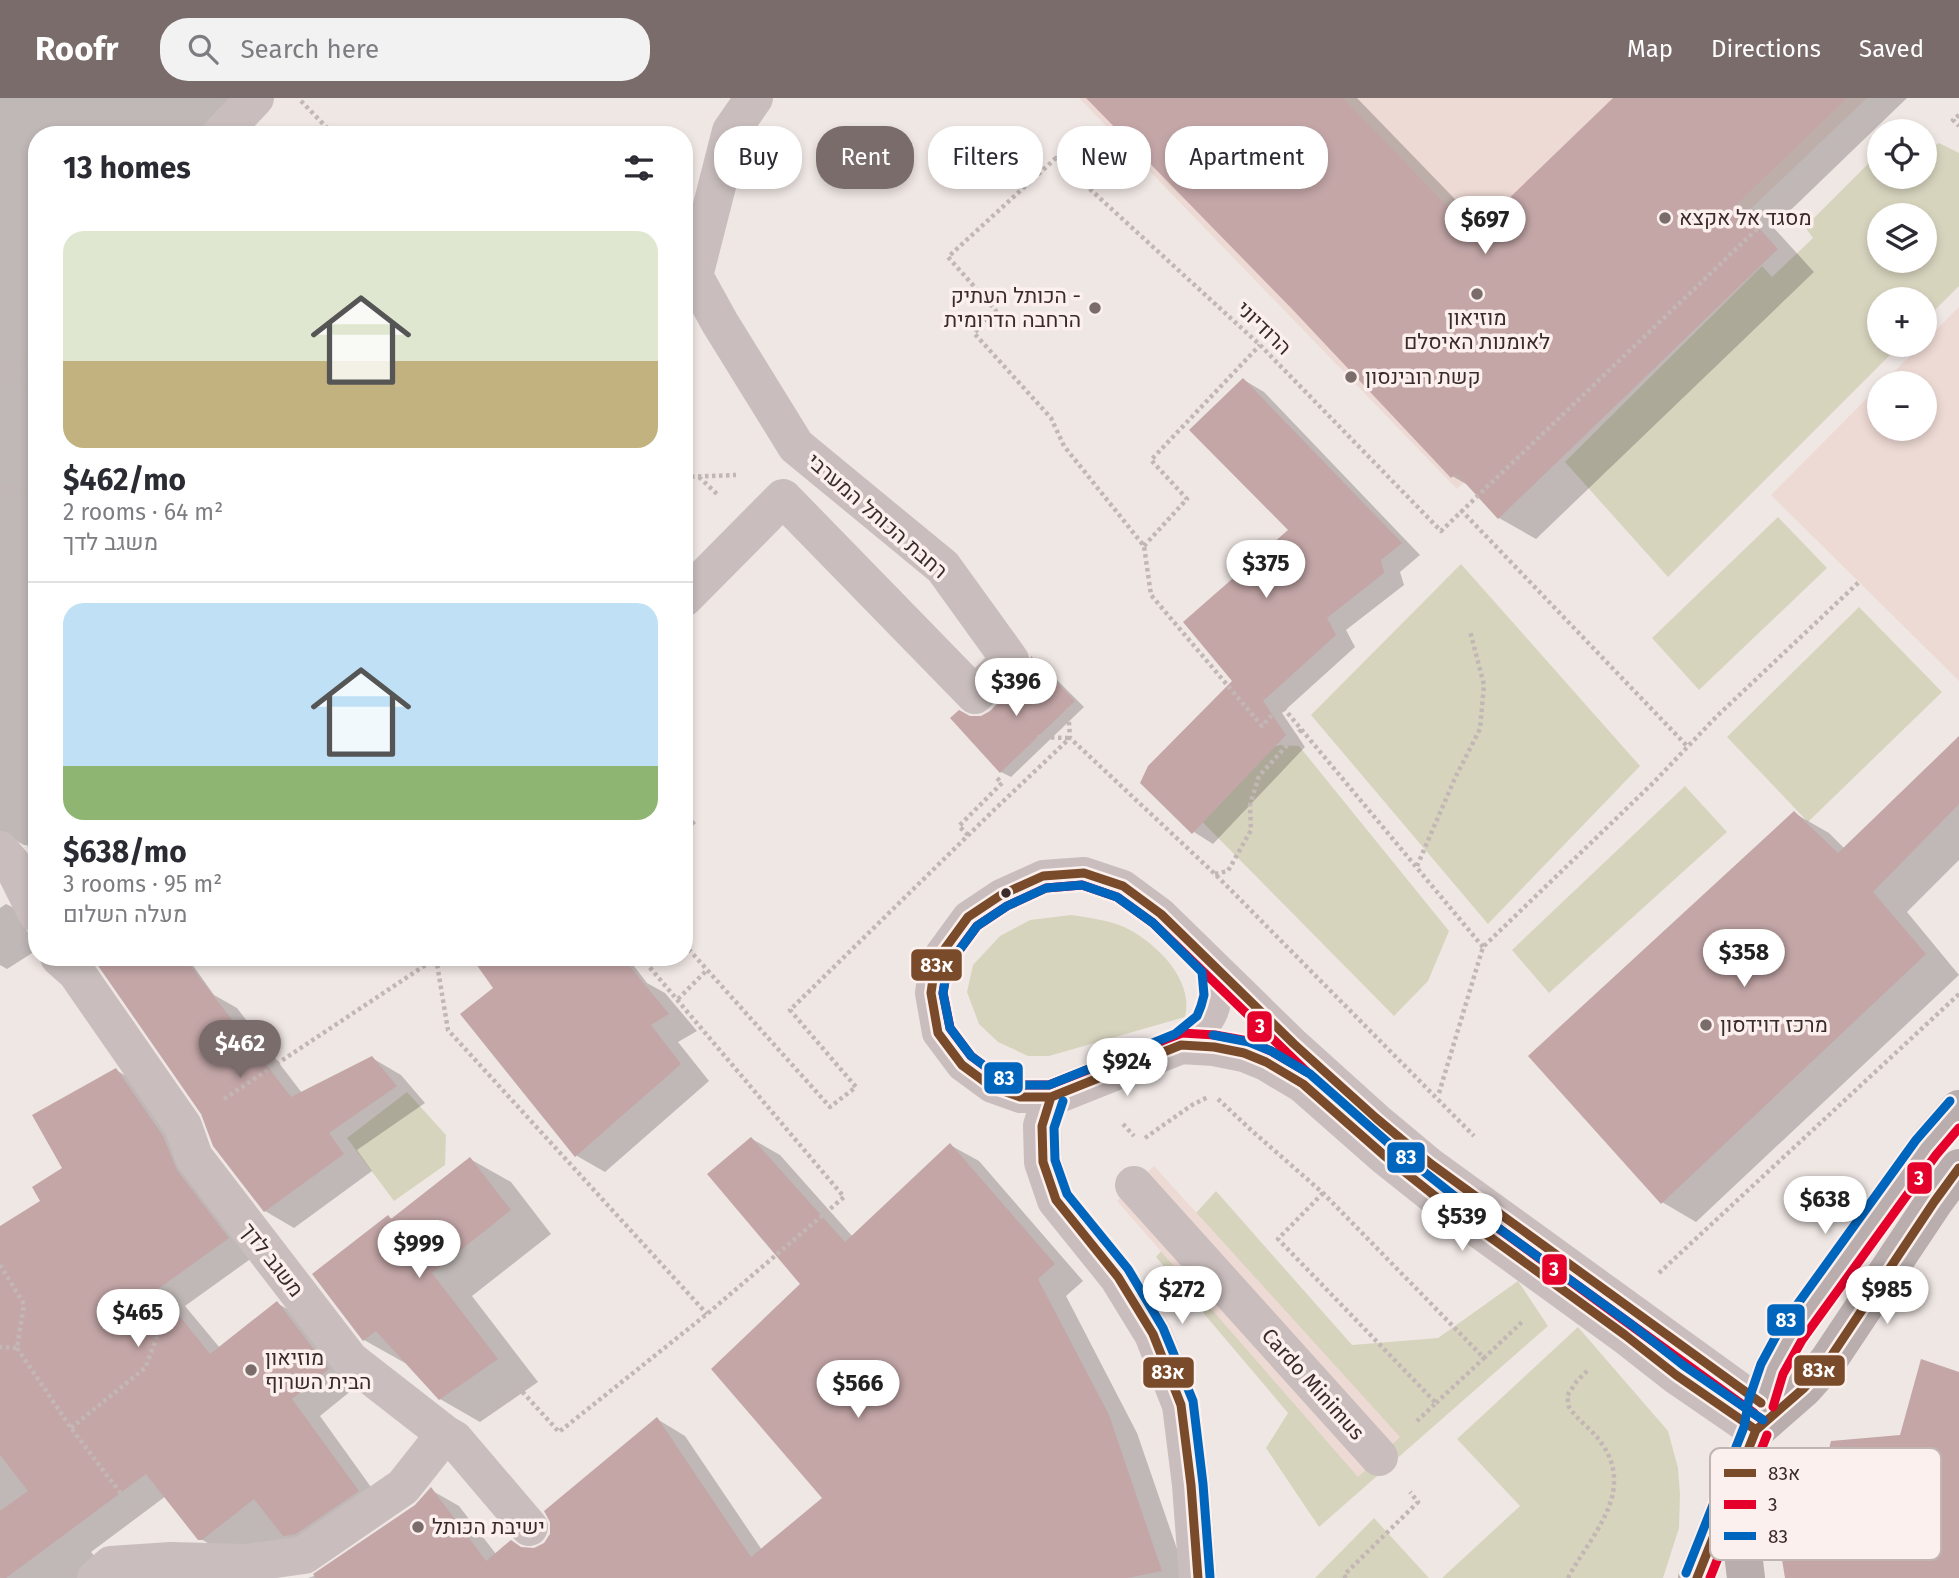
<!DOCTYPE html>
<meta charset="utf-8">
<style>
:root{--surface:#fff;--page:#f2f2f3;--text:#2b2b33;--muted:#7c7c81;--line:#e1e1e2;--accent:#7a6c6b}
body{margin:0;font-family:"Fira Sans",Heebo,sans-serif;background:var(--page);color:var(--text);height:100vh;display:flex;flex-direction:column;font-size:26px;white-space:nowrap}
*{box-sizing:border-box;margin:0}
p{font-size:23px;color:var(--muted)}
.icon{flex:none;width:38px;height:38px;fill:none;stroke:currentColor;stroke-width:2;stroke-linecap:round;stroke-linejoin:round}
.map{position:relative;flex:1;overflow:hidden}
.details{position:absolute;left:28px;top:28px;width:665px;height:840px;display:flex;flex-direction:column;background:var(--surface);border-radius:28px;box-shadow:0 4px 10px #0003}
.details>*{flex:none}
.top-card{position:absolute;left:714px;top:28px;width:665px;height:63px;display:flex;gap:14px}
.fabs{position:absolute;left:1867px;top:21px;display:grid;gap:14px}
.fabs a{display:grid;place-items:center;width:70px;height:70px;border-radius:50%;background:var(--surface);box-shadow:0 4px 10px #0003;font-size:35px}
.price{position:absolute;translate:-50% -60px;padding:0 16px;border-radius:24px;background:#fff;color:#222;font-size:23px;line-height:46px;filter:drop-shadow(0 2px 4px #0008)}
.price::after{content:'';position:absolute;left:50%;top:42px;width:21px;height:16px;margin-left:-10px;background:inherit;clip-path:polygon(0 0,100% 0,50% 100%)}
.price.current{background:var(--accent);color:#fff}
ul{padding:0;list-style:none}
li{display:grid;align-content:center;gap:14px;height:371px;padding:0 35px}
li+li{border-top:2px solid var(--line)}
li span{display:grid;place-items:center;height:217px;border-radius:21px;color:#555}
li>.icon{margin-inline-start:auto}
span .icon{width:126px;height:126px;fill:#fffc;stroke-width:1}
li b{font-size:30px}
h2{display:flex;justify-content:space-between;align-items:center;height:84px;padding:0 35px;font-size:30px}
.chip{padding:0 24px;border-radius:28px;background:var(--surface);box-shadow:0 4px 10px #0003;font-size:24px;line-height:63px}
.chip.current{background:var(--accent);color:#fff}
header{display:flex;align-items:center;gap:42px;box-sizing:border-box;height:98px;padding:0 35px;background:var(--accent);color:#fff}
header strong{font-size:33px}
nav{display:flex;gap:38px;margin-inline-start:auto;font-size:24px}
.search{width:490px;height:63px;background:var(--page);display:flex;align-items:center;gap:18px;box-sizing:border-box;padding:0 24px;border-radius:28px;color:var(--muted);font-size:26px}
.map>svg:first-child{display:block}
</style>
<header>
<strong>Roofr</strong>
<div class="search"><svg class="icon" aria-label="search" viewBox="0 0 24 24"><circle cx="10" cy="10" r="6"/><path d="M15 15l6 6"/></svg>Search here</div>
<nav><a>Map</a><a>Directions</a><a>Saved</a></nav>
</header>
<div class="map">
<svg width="1959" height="1480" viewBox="0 0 1959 1480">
<rect width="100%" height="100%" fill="#efe7e4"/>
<path fill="#d7d4be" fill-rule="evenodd" d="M 1939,45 L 1959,55 L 1959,188 L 1925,222 L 1925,201 L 1880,201 L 1880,247 L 1900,247 L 1668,479 L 1565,364 L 1762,168 L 1772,179 L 1813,140 L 1805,129 L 1879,55 L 1880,79 L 1925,79 L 1925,54 ZM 1880,117 L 1925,117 L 1925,163 L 1880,163 Z
M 1778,419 L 1827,470 L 1699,592 L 1652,540 Z
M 1461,466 L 1640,668 L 1488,826 L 1311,617 Z
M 1859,509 L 1942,594 L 1808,724 L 1727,639 Z
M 1280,647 L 1299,648 L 1449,833 L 1428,883 L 1394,918 L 1159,680 Z
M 1685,688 L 1727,734 L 1549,895 L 1512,852 Z
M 1071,817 C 1090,820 1112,822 1130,832 C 1159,848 1194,883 1185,919 L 1049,958 L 1028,958 L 998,944 L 979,926 L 967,894 L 973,867 L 1000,838 L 1030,822 Z
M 407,994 L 446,1037 L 445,1067 L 394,1103 L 347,1040 Z
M 1216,1093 L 1352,1247 L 1438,1240 L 1518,1183 L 1548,1228 L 1319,1429 L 1266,1350 L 1288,1315 L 1156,1159 Z
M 1578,1229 L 1668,1333 L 1678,1370 L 1680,1396 L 1679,1430 L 1663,1480 L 1442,1480 L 1520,1408 L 1457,1341 Z
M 1374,1420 L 1429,1480 L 1315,1480 Z"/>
<path fill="#eedad4" d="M 1079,0 L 1867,0 L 1457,391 Z
M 1959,209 L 1959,583 L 1771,397 L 1879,288 L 1880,331 L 1925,331 L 1925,285 L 1883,285 L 1921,247 L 1925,247 L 1925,243 Z
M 1154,1068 L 1400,1339 L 1358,1379 L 1117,1103 Z"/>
<path fill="#0003" d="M 0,0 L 270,0 L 234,37 L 37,37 L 37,764 L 27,747 L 24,747 L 0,734 Z
M 1088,0 L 1357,0 L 1482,129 L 1616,0 L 1907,0 L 1773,129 L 1814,174 L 1536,441 L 1499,420 L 1473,390 L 1452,378 L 1294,211 Z
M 1244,282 L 1264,294 L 1420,457 L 1400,474 L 1404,487 L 1346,532 L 1355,549 L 1282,615 L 1305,649 L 1213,746 L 1194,734 L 1234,583 L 1291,432 Z
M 1033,561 L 1041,566 L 1084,609 L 1011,679 L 1001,674 L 970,620 L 982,620 L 991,614 L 1027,578 L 1033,569 Z
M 1959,667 L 1959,762 L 1907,814 L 1959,877 L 1696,1124 L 1662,1104 L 1794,715 L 1829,735 L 1845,751 Z
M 684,712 L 696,725 L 684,736 Z
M 6,806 L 16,811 L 27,833 L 31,838 L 37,839 L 37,852 L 7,871 L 0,867 L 0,810 Z
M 94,859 L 187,859 L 214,897 L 237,910 L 302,995 L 372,960 L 401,977 L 425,1005 L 357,1052 L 372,1073 L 294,1130 L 265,1113 L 203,1015 Z
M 476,859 L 627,859 L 647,885 L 665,895 L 697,933 L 678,944 L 709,983 L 605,1074 L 577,1058 L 496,890 Z
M 116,972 L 145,989 L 256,1157 L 185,1208 L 220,1250 L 277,1205 L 306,1222 L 357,1288 L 320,1318 L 386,1410 L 325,1452 L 229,1457 L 199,1440 L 166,1398 L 91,1454 L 112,1479 L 111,1480 L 0,1480 L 0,1130 L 43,1103 L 65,1071 Z
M 752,1041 L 780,1057 L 853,1139 L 950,1047 L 979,1063 L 1083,1183 L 1066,1198 L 1137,1335 L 1187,1480 L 308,1480 L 317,1477 L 417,1408 L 431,1392 L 459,1408 L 496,1456 L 525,1452 L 533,1452 L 544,1447 L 657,1321 L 685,1338 L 762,1452 L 825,1400 L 803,1186 Z
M 470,1061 L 511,1084 L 551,1136 L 472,1198 L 538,1284 L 480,1324 L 440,1301 L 406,1264 L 405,1265 L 364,1242 L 314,1177 L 388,1119 L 393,1121 Z"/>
<path fill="#c4a6a7" d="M 1086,0 L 1343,0 L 1473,135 L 1613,0 L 1847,0 L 1737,106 L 1778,151 L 1498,421 L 1456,375 L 1451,380 L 1293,212 Z
M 1243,280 L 1402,445 L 1381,462 L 1384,475 L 1327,520 L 1336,537 L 1263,603 L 1286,637 L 1192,736 L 1140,685 L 1148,668 L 1232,583 L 1183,524 L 1288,432 L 1189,332 Z
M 1031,558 L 1075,603 L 1000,675 L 950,620 L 959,612 L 970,618 L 981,618 L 990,613 L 1026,577 L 1031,568 Z
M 1959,638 L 1959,706 L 1873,794 L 1926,856 L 1661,1106 L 1528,958 L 1794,713 L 1838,755 Z
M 92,859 L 184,859 L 291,999 L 372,958 L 397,988 L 329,1035 L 344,1056 L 264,1114 L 213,1048 L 201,1016 Z
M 471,859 L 622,859 L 669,916 L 651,927 L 681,966 L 575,1059 L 460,916 L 493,890 Z
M 116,970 L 163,1038 L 177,1072 L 229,1140 L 158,1191 L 210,1256 L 277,1203 L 329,1271 L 292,1301 L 359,1393 L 296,1436 L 283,1438 L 254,1401 L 202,1442 L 198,1442 L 146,1376 L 6,1480 L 0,1480 L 0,1413 L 28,1393 L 0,1357 L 0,1128 L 40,1103 L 32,1089 L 62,1070 L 32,1017 Z
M 751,1039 L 845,1144 L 950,1045 L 1055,1166 L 1038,1181 L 1109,1317 L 1162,1473 L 1127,1480 L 316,1480 L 313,1476 L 415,1407 L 431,1389 L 486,1463 L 511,1442 L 521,1449 L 534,1450 L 544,1445 L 550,1436 L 550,1424 L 544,1413 L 657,1319 L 751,1459 L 822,1400 L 711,1271 L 800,1186 L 707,1076 Z
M 470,1059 L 511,1112 L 432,1175 L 498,1261 L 439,1302 L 376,1233 L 363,1243 L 312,1176 L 388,1117 L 391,1121 Z
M 1921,1261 L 1959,1274 L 1959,1480 L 1785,1480 L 1779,1443 L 1810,1427 L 1831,1343 L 1900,1337 Z"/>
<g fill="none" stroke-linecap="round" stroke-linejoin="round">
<path stroke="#c2b7b5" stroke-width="4.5" stroke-dasharray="3.5 3.5" stroke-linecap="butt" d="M 301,3 L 334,37
M 1959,17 L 1953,22 L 1959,28
M 0,267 L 10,275 L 37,250
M 10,275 L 37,302
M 684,379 L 736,377
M 699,379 L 718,397
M 0,388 C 16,389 27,393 37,406
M 1461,412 L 1688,649
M 1144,448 L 1187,401 L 1151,362 L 1260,247
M 1068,610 L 1070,640 L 1215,776 L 1474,1038
M 1037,639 L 1069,640
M 684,674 L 689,679 L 684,685
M 968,737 L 959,728 L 1002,685 L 996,679
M 1417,768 L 1455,680 L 1480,631 L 1484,587 L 1470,533
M 1215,776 L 1228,773 L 1251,732 L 1250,707 L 1259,678 L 1302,631
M 684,846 L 830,1009 L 856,989 L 790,912 L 995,711 L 1070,640
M 1483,849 L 1281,607 L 1262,628 L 1151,497 L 1144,448 L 1064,348 L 1051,320 L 974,235 L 996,213 L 948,159 L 1056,60 L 1260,247 L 1441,433 L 1894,0
M 436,860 L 448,932 L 707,1216
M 678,901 L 707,872
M 1439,995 L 1483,849 L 1654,684 L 1716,619 L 1859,484
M 224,1001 L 436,860 L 446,859
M 1218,1001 L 1251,1032 L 1323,1095 L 1484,1260 L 1523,1223
M 1123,1026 L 1134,1038
M 1145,1040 L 1192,1007 L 1208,999
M 1323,1095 L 1278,1141 L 1436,1305 L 1415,1325
M 0,1167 L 24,1206 L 17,1250 L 0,1249
M 1659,1175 L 1959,896
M 17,1250 L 71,1330 L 137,1417
M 1436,1305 L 1484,1260
M 490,1313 L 519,1290 L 559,1334 L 707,1216 L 844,1099 L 641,859
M 71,1330 L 145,1270 L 162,1226
M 1346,1480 L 1344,1477 L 1418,1404 L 1410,1394
M 1568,1480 C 1590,1438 1636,1395 1602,1346 C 1595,1334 1575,1320 1569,1309 C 1568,1305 1568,1301 1567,1298 L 1577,1283 L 1589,1271"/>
<path stroke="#c9bebd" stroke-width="32" d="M 1181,947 C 1213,926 1222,905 1213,868
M 1051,999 L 1020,999 L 992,989 L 962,967 L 938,935 L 931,895 L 934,874 L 941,856 L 968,819 L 1001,797 L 1043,778 L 1084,775 L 1123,788 L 1161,816 L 1294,946 L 1376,1020 L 1431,1066 L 1761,1305"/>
<path stroke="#c9bebd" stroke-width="38" d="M 220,37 L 255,0
M 684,500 L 783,400 L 975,597 L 1010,562 L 943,469 L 796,348 L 720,225 L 694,178 L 731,33 L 754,0
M 0,752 L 12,766 L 37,816
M 59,859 L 76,874 L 183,1028 L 194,1059 L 350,1262 L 445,1336 L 454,1341 L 529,1429
M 1134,1087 L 1379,1359
M 96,1480 L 111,1467 L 171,1463 L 246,1465 L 304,1457 L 403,1389 L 445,1336
M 1198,1480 L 1191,1387 L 1181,1307 L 1153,1236 L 1118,1179 L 1056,1102 L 1043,1064 L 1042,1028 L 1051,999 L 1181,947 L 1214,949 L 1244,955 L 1266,964 L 1303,986 L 1386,1059 L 1450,1110 L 1625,1237 L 1676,1277 L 1756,1332"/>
<path stroke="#b9aead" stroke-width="38" d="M 1756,1332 L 1804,1290 L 1828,1263 L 1934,1104 L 1959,1070
M 1735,1389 L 1746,1480
M 1697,1480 L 1756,1332 L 1761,1305 L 1772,1271 L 1792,1235 L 1926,1049 L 1959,1011"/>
<g stroke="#fbf0ed" stroke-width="14">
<path id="bus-1" d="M 1051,999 L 1042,1028 L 1043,1064 L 1056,1102 L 1118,1179 L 1153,1236 L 1181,1307 L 1191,1387 L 1198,1480
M 1756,1332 L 1676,1277 L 1625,1237 L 1450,1110 L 1386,1059 L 1303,986 L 1266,964 L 1244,955 L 1214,949 L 1181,947 L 1051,999 L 1020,999 L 992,989 L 962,967 L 938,935 L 931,895 L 934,874 L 941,856 L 968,819 L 1001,797 L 1043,778 L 1084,775 L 1123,788 L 1161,816 L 1294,946 L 1376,1020 L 1431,1066 L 1761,1305
M 1697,1480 L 1756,1332 L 1804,1290 L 1828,1263 L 1934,1104 L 1959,1070"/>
</g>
<g stroke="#fbf0ed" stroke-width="14">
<path id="bus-2" d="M 1082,787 L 1117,799 L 1153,825 L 1307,974 L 1271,953 L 1248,943 L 1215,937 L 1182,935 L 1049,987 L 1022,987 L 998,978 L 971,958 L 950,930 L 943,895 L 946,877 L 952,862 L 977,828 L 1007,808 L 1046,790 Z
M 1773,1309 L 1783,1276 L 1802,1242 L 1936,1057 L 1959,1030
M 1754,1315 L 1465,1106 C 1564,1178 1662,1252 1763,1322
M 1710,1480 L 1767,1337"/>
</g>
<g stroke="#fbf0ed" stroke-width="14">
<path id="bus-3" d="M 1082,787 L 1117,799 L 1153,825 L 1202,874 L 1204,897 L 1201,908 L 1197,918 L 1175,936 L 1049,987 L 1022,987 L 998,978 L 971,958 L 950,930 L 943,895 L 946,877 L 952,862 L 977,828 L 1007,808 L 1046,790 Z
M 1213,937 L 1249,944 L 1271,953 L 1310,976 L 1394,1050 L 1457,1100 L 1632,1227 L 1683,1267 L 1763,1322
M 1063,1003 L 1054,1030 L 1055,1062 L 1067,1096 L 1128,1171 L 1163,1230 L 1193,1303 L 1203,1386 L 1210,1479
M 1686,1475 L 1744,1329 L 1749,1301 L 1761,1266 L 1781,1229 L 1916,1042 L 1950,1003"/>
</g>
<use href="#bus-1" stroke="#7a4b2a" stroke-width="9"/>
<use href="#bus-2" stroke="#e4002b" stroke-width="9"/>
<use href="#bus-3" stroke="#0065bd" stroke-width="9"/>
</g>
<g fill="#7a6c6b" stroke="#fbf0ed" stroke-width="2.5">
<circle cx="1665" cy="120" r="7"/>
<circle cx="1477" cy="196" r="7"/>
<circle cx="1095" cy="210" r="7"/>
<circle cx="1351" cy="279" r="7"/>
<circle cx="1706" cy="927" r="7"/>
<circle cx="251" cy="1272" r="7"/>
<circle cx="418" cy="1429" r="7"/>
</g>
<circle fill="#3b2a2a" stroke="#fbf0ed" stroke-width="2.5" cx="1006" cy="795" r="6"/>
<g text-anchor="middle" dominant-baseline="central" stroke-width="7" stroke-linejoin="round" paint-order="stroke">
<g font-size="21" fill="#3b2a2a" stroke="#fbf0ed" text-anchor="start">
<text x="1679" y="120">מסגד אל אקצא</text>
<text x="1081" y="198" text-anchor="end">הכותל העתיק -<tspan x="1081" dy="24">הרחבה הדרומית</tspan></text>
<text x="1477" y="220" text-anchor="middle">מוזיאון<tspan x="1477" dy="24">לאומנות האיסלם</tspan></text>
<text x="1365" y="279">קשת רובינסון</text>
<text x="1720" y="927">מרכז דוידסון</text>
<text x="265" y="1260">מוזיאון<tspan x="265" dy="24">הבית השרוף</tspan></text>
<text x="432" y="1429">ישיבת הכותל</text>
</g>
<g font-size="21" fill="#3b2a2a" stroke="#fbf0ed">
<text transform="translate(1264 230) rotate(44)">הרודיוני</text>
<text transform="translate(877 418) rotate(41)">רחבת הכותל המערבי</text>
<text transform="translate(272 1162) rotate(52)">משגב לדך</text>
<text transform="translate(1313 1286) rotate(48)">Cardo Minimus</text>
</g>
</g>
<rect x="1710" y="1350" width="231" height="112" rx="10" fill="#fbf0ed" stroke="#c1b5b2" stroke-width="2"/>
<rect x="1724" y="1371" width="32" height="8" fill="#7a4b2a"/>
<rect x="1724" y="1402" width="32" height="9" fill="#e4002b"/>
<rect x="1724" y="1434" width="32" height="8" fill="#0065bd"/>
<g font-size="19" fill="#3b2a2a">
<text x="1768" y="1382">83א</text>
<text x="1768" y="1413">3</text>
<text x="1768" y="1445">83</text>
</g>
<g stroke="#fbf0ed" stroke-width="2.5">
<rect x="910" y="850" width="53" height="34" rx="7" fill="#7a4b2a"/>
<rect x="1246" y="912" width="27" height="33" rx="7" fill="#e4002b"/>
<rect x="983" y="963" width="41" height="34" rx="7" fill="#0065bd"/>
<rect x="1386" y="1043" width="40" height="33" rx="7" fill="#0065bd"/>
<rect x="1906" y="1063" width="27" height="34" rx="7" fill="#e4002b"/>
<rect x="1541" y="1155" width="27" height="33" rx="7" fill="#e4002b"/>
<rect x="1766" y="1205" width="40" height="34" rx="7" fill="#0065bd"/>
<rect x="1793" y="1256" width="53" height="33" rx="7" fill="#7a4b2a"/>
<rect x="1142" y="1258" width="53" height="33" rx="7" fill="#7a4b2a"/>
</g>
<g font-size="19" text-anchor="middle" font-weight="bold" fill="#fff">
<text x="937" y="874">83א</text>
<text x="1260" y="935">3</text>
<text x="1004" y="987">83</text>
<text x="1406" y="1066">83</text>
<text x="1919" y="1087">3</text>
<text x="1554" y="1178">3</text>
<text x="1786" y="1229">83</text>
<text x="1819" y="1279">83א</text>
<text x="1168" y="1281">83א</text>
</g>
</svg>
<div class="fabs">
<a><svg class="icon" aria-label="locate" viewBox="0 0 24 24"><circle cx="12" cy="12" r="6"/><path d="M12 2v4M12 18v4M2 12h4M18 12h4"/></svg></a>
<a><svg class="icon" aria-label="layers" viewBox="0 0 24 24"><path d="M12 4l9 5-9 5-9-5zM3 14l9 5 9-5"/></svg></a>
<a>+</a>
<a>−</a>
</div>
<b class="price" style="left:1485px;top:158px">$697</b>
<b class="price" style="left:1266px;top:502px">$375</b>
<b class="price" style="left:1016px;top:620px">$396</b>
<b class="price" style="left:1744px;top:891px">$358</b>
<b class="price current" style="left:240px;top:982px">$462</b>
<b class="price" style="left:1127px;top:1000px">$924</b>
<b class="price" style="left:1825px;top:1138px">$638</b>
<b class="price" style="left:1462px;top:1155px">$539</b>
<b class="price" style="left:419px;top:1182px">$999</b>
<b class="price" style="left:1182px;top:1228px">$272</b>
<b class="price" style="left:1887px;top:1228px">$985</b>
<b class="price" style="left:138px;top:1251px">$465</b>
<b class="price" style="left:858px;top:1322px">$566</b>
<div class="top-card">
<a class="chip">Buy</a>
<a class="chip current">Rent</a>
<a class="chip">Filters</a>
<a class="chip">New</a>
<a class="chip">Apartment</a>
</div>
<section class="details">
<h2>13 homes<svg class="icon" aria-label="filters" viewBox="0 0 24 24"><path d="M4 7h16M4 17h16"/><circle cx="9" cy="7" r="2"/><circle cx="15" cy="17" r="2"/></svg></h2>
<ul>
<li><span style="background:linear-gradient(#dfe7d0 60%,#c2b280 0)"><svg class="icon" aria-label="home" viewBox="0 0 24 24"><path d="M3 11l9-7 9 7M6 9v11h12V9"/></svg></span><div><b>$462/mo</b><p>2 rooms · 64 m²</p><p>משגב לדך</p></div></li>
<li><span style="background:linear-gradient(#bfe0f5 75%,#8fb573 0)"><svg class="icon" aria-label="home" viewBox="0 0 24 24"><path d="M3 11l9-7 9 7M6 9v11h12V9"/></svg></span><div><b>$638/mo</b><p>3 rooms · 95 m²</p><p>מעלה השלום</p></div></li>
</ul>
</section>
</div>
